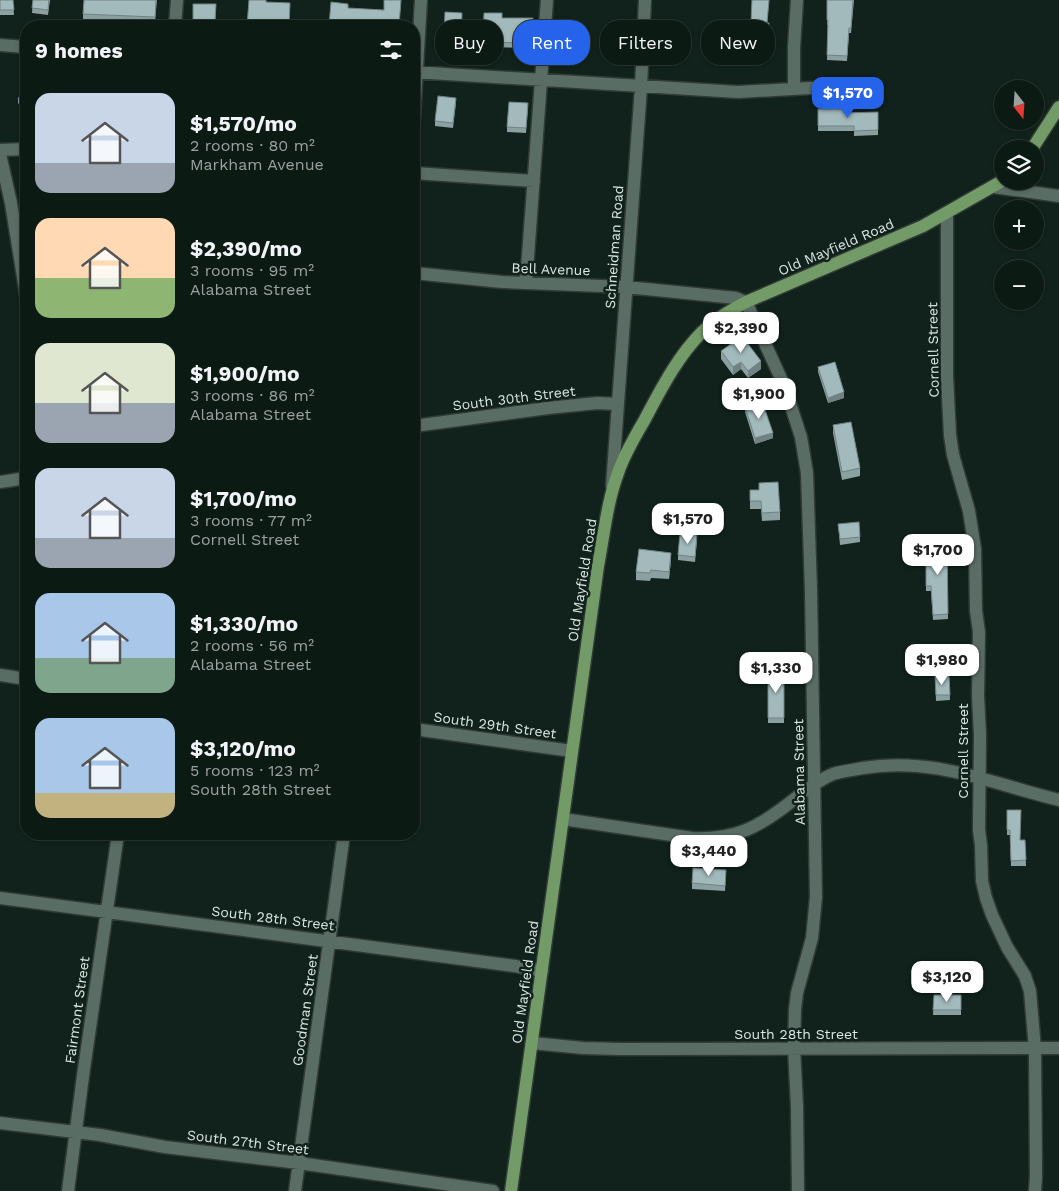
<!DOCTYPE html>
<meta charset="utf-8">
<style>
:root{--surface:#0c1a14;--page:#1a2722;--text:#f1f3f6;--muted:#9aa1a0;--line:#2c3834;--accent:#2563eb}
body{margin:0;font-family:"Work Sans",sans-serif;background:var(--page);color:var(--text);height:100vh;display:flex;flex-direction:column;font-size:19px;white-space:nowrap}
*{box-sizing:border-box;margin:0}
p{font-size:16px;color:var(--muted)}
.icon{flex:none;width:28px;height:28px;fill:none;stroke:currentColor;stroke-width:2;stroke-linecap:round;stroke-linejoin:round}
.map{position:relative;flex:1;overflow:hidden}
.side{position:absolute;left:20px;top:20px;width:400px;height:820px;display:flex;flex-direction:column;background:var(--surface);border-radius:20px;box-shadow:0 1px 4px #0004,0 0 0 1px var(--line)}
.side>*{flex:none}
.top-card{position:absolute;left:435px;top:20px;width:475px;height:45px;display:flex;gap:10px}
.needle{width:32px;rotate:163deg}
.controls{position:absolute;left:994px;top:80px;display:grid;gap:10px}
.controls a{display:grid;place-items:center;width:50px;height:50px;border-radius:50%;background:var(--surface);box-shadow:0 1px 4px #0004,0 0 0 1px var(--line);font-size:25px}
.price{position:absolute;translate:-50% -42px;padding:0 11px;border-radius:10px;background:#fff;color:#222;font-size:16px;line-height:32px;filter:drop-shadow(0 1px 2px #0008)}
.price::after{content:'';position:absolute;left:50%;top:30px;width:15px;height:11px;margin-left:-8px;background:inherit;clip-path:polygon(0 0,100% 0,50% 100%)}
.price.on{background:var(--accent);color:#fff}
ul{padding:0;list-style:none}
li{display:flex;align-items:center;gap:15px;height:125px;padding:0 15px}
li span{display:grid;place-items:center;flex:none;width:140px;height:100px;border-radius:15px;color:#555}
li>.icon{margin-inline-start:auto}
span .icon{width:60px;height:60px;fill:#fffc;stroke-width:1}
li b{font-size:21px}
h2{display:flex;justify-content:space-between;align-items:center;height:60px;padding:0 15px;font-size:21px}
.chip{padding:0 18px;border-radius:20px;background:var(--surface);box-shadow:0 1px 4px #0004,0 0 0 1px var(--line);font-size:18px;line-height:45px}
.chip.on{background:var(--accent);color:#fff}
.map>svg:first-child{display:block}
</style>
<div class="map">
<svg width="1059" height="1191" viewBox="0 0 1059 1191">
<rect width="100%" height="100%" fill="#10221b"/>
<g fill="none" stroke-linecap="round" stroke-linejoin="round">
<g stroke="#303b36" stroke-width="15">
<path id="minor" d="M 175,26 L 177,0
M 0,45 L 26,47
M 414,72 L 738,92 L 828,87 L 855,89
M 794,89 L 794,47 L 797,0
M 414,119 L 421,0
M 0,150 L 26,149
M 0,154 L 11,203 L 26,295
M 414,173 L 534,181
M 994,187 L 1059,196
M 947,213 L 947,376 L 950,435 L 953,455 L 969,511 L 975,549 L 976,611 L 979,632 L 978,696 L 980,735 L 979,830 L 981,845 L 982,881 L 986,898 L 992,915 L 1007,947 L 1025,976 L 1030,991 L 1035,1049 L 1036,1176 L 1035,1191
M 414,273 L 502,282 L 626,287 L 736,298 L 746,302 L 784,385 L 801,437 L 807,473 L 811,590 L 816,897 L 812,938 L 797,993 L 795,1009 L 794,1048 L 797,1106 L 798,1191
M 526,283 L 547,0
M 414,426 L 548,408 L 597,403 L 618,404
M 0,482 L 26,478
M 612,486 L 641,87 L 645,0
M 0,675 L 26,679
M 414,729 L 572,751
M 563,819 L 692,838 C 736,840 759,827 792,801 C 805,791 818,780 833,774 C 843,771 853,770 863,768 C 934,756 992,784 1059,800
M 0,898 L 515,966 L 542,971
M 532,1043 L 583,1048 L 621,1049 L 1059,1048
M 0,1123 L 100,1135 L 165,1147 L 299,1163 L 493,1191
M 68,1191 L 83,1076 L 118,834
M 295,1191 L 344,834"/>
</g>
<g stroke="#303b36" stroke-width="15">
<path id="major" d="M 1032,149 L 1059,107
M 511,1191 L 598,566 C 604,535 607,502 618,473 C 624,455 634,438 644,421 C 660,391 677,357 702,332 C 715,319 730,311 746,302 L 923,226 L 1002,181"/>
</g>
<use href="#minor" stroke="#5a6d65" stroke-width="12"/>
<use href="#major" stroke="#739b67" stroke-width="12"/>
</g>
<path fill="#8ba0a1" d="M 0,0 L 13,0 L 14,15 L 0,15 Z
M 33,0 L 50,0 L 48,15 L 32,13 Z
M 157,0 L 155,22 L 83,19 L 83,14 Z
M 769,0 L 767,23 L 769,28 L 768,43 L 742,41 L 742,36 L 751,22 Z
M 827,0 L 854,0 L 851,33 L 849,33 L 847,61 L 827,60 L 828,25 L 827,25 Z
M 193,4 L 216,4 L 215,26 L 193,26 Z
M 445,12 L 462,13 L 461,45 L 444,44 Z
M 484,13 L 502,18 L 533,18 L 532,48 L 483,47 Z
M 728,42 L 743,42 L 744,64 L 728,64 Z
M 26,91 L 26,112 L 18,103 L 18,98 Z
M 456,103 L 453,128 L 435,126 L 435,121 Z
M 528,108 L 526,133 L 507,132 L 507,127 Z
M 818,109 L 844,113 L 878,112 L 878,135 L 854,136 L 854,131 L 818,131 Z
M 721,351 L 761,369 L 748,378 L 741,369 L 733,375 L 721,359 Z
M 818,367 L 844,398 L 828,403 L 818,372 Z
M 745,407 L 773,438 L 755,444 L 745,412 Z
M 833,425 L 860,468 L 860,476 L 842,480 L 833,433 Z
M 750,490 L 780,512 L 780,520 L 762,521 L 761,509 L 750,509 Z
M 838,524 L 860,537 L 860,542 L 840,545 Z
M 697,540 L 695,562 L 678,560 L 678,555 Z
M 947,541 L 948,619 L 933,620 L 931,591 L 926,591 L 926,542 Z
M 671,560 L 669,579 L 651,578 L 650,581 L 636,580 L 636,572 Z
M 768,670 L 784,670 L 784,723 L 768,723 Z
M 935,676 L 949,676 L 950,700 L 936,701 Z
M 1007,810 L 1020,840 L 1025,840 L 1026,866 L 1011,866 L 1010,835 L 1007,835 Z
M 726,875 L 725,891 L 692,889 L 692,883 Z
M 934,995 L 961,995 L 961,1015 L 933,1015 Z"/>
<path fill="#718283" d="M 761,361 L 761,369 L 748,378 L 748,371 Z
M 741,362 L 741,369 L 733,375 L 733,367 Z
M 844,392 L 844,398 L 828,403 L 828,398 Z
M 773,433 L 773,438 L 755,444 L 755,438 Z
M 671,553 L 671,560 L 669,579 L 669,572 Z"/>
<path fill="#a2babb" stroke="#718283" d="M 0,0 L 13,0 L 14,10 L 0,10 Z
M 33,0 L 49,0 L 48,10 L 32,8 Z
M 84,0 L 156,0 L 155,17 L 83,14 Z
M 249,0 L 266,0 L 266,2 L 290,3 L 289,26 L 247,26 Z
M 384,0 L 401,0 L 399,26 L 329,26 L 331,2 L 348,4 L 348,8 L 384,10 Z
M 752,0 L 769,0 L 767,23 L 769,23 L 768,38 L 742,36 L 743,22 L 751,22 Z
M 827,0 L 853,0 L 851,28 L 849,28 L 847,56 L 827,55 L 828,20 L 827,20 Z
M 193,4 L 216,4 L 215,21 L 193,20 Z
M 445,12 L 462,13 L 461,40 L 444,39 Z
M 484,13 L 502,13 L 502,18 L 533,18 L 532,43 L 483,42 Z
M 728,42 L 743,42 L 744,59 L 728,59 Z
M 26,91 L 26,107 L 18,98 Z
M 438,96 L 456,98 L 453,123 L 435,121 Z
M 509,102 L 528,103 L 526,128 L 507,127 Z
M 818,109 L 844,109 L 844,113 L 878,112 L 878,130 L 854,131 L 854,126 L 818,126 Z
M 742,336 L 761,361 L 748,371 L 741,362 L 733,367 L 721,351 Z
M 835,362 L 844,392 L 828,398 L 818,367 Z
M 762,401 L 773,433 L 755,438 L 745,407 Z
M 851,422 L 860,468 L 842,472 L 833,425 Z
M 778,482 L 780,512 L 762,513 L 761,501 L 750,501 L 750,490 L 759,490 L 759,483 Z
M 859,522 L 860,537 L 840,539 L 838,524 Z
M 680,533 L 697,534 L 695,557 L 678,555 Z
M 947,541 L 948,614 L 933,615 L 931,586 L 926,586 L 926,542 Z
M 639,549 L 671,553 L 669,572 L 651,570 L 650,573 L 636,572 Z
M 768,670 L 784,670 L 784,718 L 768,718 Z
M 935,676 L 949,676 L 950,695 L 936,695 Z
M 1007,810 L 1021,810 L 1020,840 L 1025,840 L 1026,860 L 1011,861 L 1010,830 L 1007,830 Z
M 693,868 L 726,870 L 725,886 L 692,883 Z
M 934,995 L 961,995 L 961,1010 L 933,1010 Z"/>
<g text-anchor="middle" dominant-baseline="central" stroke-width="5" stroke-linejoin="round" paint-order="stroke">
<g font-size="14" fill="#dae5e0" stroke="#10221b">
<text transform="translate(614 247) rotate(-86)">Schneidman Road</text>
<text transform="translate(836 247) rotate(-23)">Old Mayfield Road</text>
<text transform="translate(551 269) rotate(2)">Bell Avenue</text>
<text transform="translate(933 350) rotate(-91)">Cornell Street</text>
<text transform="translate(514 398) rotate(-7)">South 30th Street</text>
<text transform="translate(582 580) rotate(-81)">Old Mayfield Road</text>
<text transform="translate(495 725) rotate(8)">South 29th Street</text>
<text transform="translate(963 751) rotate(-90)">Cornell Street</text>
<text transform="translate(799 772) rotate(-91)">Alabama Street</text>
<text transform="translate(273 918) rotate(7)">South 28th Street</text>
<text transform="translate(525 982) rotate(-82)">Old Mayfield Road</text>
<text transform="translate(77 1010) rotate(-82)">Fairmont Street</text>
<text transform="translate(305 1010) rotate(-82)">Goodman Street</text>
<text x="796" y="1034">South 28th Street</text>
<text transform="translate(248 1142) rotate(7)">South 27th Street</text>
</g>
</g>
</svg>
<div class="controls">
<a><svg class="needle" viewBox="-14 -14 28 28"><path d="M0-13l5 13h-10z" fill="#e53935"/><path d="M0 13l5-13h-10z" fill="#9aa1a0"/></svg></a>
<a><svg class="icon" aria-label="layers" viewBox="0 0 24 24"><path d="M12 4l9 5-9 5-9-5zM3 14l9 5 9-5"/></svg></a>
<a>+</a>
<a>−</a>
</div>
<b class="price on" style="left:848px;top:119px">$1,570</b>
<b class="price" style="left:741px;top:354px">$2,390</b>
<b class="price" style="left:759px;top:420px">$1,900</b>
<b class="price" style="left:688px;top:545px">$1,570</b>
<b class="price" style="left:938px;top:576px">$1,700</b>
<b class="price" style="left:942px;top:686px">$1,980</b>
<b class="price" style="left:776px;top:694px">$1,330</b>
<b class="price" style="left:709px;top:877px">$3,440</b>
<b class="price" style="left:947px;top:1003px">$3,120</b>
<div class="top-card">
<a class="chip">Buy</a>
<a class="chip on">Rent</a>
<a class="chip">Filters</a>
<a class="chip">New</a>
</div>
<section class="side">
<h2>9 homes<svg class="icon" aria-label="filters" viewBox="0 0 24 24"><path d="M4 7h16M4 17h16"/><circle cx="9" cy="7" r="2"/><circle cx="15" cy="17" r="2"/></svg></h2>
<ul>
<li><span style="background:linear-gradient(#c9d6e8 70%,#9aa5b1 0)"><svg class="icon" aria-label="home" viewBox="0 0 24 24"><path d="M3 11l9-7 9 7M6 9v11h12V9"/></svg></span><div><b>$1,570/mo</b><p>2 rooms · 80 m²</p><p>Markham Avenue</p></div></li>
<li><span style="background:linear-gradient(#ffd9b3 60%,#8fb573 0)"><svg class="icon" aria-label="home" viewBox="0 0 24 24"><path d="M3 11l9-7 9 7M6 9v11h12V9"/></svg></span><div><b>$2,390/mo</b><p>3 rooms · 95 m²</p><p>Alabama Street</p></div></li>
<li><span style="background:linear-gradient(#dfe7d0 60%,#9aa5b1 0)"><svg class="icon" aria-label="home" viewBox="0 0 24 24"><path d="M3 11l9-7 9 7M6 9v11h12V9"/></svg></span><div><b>$1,900/mo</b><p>3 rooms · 86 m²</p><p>Alabama Street</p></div></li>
<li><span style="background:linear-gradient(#c9d6e8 70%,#9aa5b1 0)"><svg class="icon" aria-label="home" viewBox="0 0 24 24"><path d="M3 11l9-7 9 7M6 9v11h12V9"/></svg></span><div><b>$1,700/mo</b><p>3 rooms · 77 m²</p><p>Cornell Street</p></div></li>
<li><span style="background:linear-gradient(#a9c7e8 65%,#7fa58c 0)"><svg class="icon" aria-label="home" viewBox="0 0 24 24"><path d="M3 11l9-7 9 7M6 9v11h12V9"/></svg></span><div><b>$1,330/mo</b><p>2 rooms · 56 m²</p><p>Alabama Street</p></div></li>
<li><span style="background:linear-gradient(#a9c7e8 75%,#c2b280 0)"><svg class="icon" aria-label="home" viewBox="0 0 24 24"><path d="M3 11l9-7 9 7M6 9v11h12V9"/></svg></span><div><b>$3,120/mo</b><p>5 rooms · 123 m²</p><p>South 28th Street</p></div></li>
</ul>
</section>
</div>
